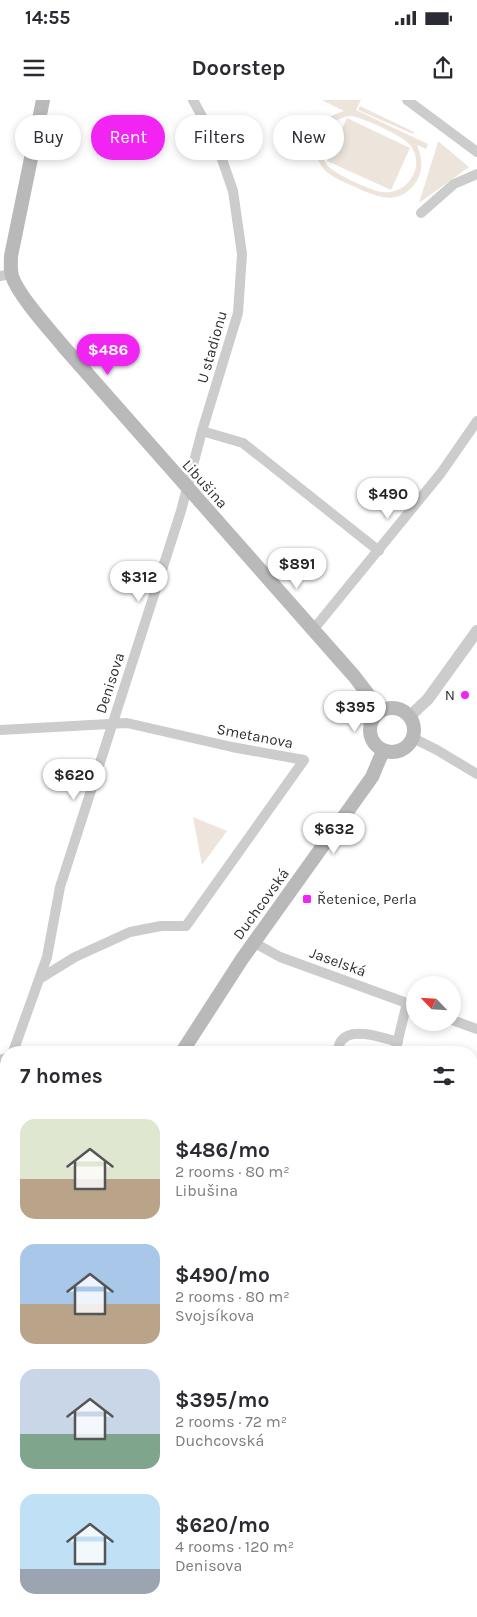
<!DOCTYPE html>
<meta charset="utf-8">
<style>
:root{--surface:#fff;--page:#f2f2f3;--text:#2b2b33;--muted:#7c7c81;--accent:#f124f3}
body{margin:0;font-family:Karla,sans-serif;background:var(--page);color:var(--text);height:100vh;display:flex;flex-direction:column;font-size:19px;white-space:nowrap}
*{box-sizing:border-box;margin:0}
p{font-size:16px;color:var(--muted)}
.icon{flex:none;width:28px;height:28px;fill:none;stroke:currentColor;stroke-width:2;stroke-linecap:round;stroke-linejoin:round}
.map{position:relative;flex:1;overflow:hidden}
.side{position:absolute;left:0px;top:946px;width:478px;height:571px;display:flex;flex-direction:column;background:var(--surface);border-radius:20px 20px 0 0;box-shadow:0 2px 8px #0003}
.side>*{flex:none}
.hud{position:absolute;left:15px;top:15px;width:448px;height:45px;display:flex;gap:10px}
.needle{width:32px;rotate:295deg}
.buttons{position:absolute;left:406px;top:876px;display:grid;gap:10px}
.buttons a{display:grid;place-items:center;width:55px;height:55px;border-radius:50%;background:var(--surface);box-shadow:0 2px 8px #0003;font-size:25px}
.price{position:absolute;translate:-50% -42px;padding:0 11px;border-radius:18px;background:#fff;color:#222;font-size:16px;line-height:32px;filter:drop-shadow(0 1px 2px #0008)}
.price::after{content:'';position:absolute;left:50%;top:30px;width:15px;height:11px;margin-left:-8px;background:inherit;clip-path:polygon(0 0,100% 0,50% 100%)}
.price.current{background:var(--accent);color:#fff}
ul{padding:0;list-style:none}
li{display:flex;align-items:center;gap:15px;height:125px;padding:0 20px}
li span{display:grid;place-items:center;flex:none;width:140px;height:100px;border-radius:15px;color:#555}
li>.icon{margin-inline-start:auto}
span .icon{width:60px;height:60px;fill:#fffc;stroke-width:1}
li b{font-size:21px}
h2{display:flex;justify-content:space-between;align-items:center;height:60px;padding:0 20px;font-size:21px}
.chip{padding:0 18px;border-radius:22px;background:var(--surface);box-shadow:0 2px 8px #0003;font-size:18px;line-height:45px}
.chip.current{background:var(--accent);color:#fff}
.status{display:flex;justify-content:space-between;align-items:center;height:35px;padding:0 25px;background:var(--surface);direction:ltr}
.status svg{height:14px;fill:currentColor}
header{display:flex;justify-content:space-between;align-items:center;height:65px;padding:0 20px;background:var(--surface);font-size:22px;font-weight:700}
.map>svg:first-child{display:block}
</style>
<div class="status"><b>14:55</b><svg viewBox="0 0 49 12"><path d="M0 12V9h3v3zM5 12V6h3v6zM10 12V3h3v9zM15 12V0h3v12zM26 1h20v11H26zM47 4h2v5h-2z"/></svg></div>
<header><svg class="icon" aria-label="menu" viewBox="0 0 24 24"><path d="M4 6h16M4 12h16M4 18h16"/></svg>Doorstep<svg class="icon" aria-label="share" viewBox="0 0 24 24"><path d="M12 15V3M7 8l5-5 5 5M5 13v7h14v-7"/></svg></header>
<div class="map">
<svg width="477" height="1517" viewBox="0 0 477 1517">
<rect width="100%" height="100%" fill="#fff"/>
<path fill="#ede5dc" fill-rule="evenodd" d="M 322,0 L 361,0 L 356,10 L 428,44 L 426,49 L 417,45 C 422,57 424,70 416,82 C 399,107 377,97 355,87 C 346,83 336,79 328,73 C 311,59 311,33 327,19 C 332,15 338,13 344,11 ZM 352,16 C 365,19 402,35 410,45 C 428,68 404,99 377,91 C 365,87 334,74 327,65 C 310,43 328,17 352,16 Z
M 360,6 L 414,32 L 413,34 L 358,10 Z
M 347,18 L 410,48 L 391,90 L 327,61 Z
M 438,41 L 469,67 L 419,103 L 438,42 Z
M 193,717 L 227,731 L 202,765 Z"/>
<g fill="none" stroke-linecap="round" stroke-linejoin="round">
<path stroke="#ccc" stroke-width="10" d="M 407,0 L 477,52
M 421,113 L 454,84 L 477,74
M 0,176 L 11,174
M 202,331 L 243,343 L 379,451
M 313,530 L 441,373 L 477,321
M 0,630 L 127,623 L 232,647 L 304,660 L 186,826 L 161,826 L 130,832 L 75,857 L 41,878
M 413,638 L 437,650 L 477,674
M 253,842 L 280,857 L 415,906
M 452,920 L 477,929
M 13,952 L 47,857 L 60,787 L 181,411 L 202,331 L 238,213 L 242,154 L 233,91 L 216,42 L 193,0
M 337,952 C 338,949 339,944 341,941 C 351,926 384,938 398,942
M 395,952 L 407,903
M 0,960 L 6,958
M 0,993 L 6,972
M 0,1135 L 6,1150
M 471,1364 L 477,1359"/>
<path stroke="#ccc" stroke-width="12" d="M 409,617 L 428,599 L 477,531
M 0,1339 L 6,1341"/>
<path stroke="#b9b9b9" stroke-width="14" d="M 43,0 L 11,156 C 11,162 10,169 12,176 C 18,195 49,229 63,246 L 354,576 L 381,611
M370 630a22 22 0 1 1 44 0a22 22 0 1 1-44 0Z
M 182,952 L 242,859 L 372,677 L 383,651
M 0,1475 L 6,1449"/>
</g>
<g fill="#f124f3" stroke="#fff" stroke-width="2">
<circle cx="465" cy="595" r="5"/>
<rect x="302" y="794" width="10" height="10" rx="2.5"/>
</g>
<g text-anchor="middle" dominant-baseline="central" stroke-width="5" stroke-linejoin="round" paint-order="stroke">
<g font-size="15" fill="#2f2f2f" stroke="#fff">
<text transform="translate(212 247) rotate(-74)">U stadionu</text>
<text transform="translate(205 384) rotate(48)">Libušina</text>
<text transform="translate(110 583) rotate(-72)">Denisova</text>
<text transform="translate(255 636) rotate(11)">Smetanova</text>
<text transform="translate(261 804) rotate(-54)">Duchcovská</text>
<text transform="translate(338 862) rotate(20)">Jaselská</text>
</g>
<g font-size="15" fill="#2f2f2f" stroke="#fff" text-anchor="end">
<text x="455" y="595">N</text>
<text x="317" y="799" text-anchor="start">Řetenice, Perla</text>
</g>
</g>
</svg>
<div class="buttons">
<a><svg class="needle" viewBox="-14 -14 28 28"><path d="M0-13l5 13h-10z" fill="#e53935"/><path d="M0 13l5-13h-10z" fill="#7c7c81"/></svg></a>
</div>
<b class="price current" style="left:108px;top:276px">$486</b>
<b class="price" style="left:388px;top:420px">$490</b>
<b class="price" style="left:297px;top:490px">$891</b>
<b class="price" style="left:139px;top:503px">$312</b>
<b class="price" style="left:355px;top:633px">$395</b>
<b class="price" style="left:74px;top:701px">$620</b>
<b class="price" style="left:334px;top:755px">$632</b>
<div class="hud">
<a class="chip">Buy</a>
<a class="chip current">Rent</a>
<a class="chip">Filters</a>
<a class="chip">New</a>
</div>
<section class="side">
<h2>7 homes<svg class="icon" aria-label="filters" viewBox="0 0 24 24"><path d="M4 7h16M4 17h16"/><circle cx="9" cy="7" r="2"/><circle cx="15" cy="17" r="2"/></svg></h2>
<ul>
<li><span style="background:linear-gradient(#dfe7d0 60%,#b9a48a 0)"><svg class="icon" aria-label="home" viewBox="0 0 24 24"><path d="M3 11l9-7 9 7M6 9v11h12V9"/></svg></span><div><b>$486/mo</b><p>2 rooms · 80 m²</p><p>Libušina</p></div></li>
<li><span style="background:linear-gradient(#a9c7e8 60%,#b9a48a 0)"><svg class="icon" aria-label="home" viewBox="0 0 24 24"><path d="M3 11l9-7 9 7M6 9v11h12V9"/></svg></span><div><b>$490/mo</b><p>2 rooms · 80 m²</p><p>Svojsíkova</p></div></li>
<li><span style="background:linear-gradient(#c9d6e8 65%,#7fa58c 0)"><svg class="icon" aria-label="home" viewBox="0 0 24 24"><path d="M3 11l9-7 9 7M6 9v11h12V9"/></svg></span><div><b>$395/mo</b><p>2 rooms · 72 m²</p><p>Duchcovská</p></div></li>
<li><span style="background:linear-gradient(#bfe0f5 75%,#9aa5b1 0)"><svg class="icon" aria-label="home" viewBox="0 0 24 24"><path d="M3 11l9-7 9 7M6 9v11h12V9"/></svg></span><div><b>$620/mo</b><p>4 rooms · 120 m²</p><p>Denisova</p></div></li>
</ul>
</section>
</div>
